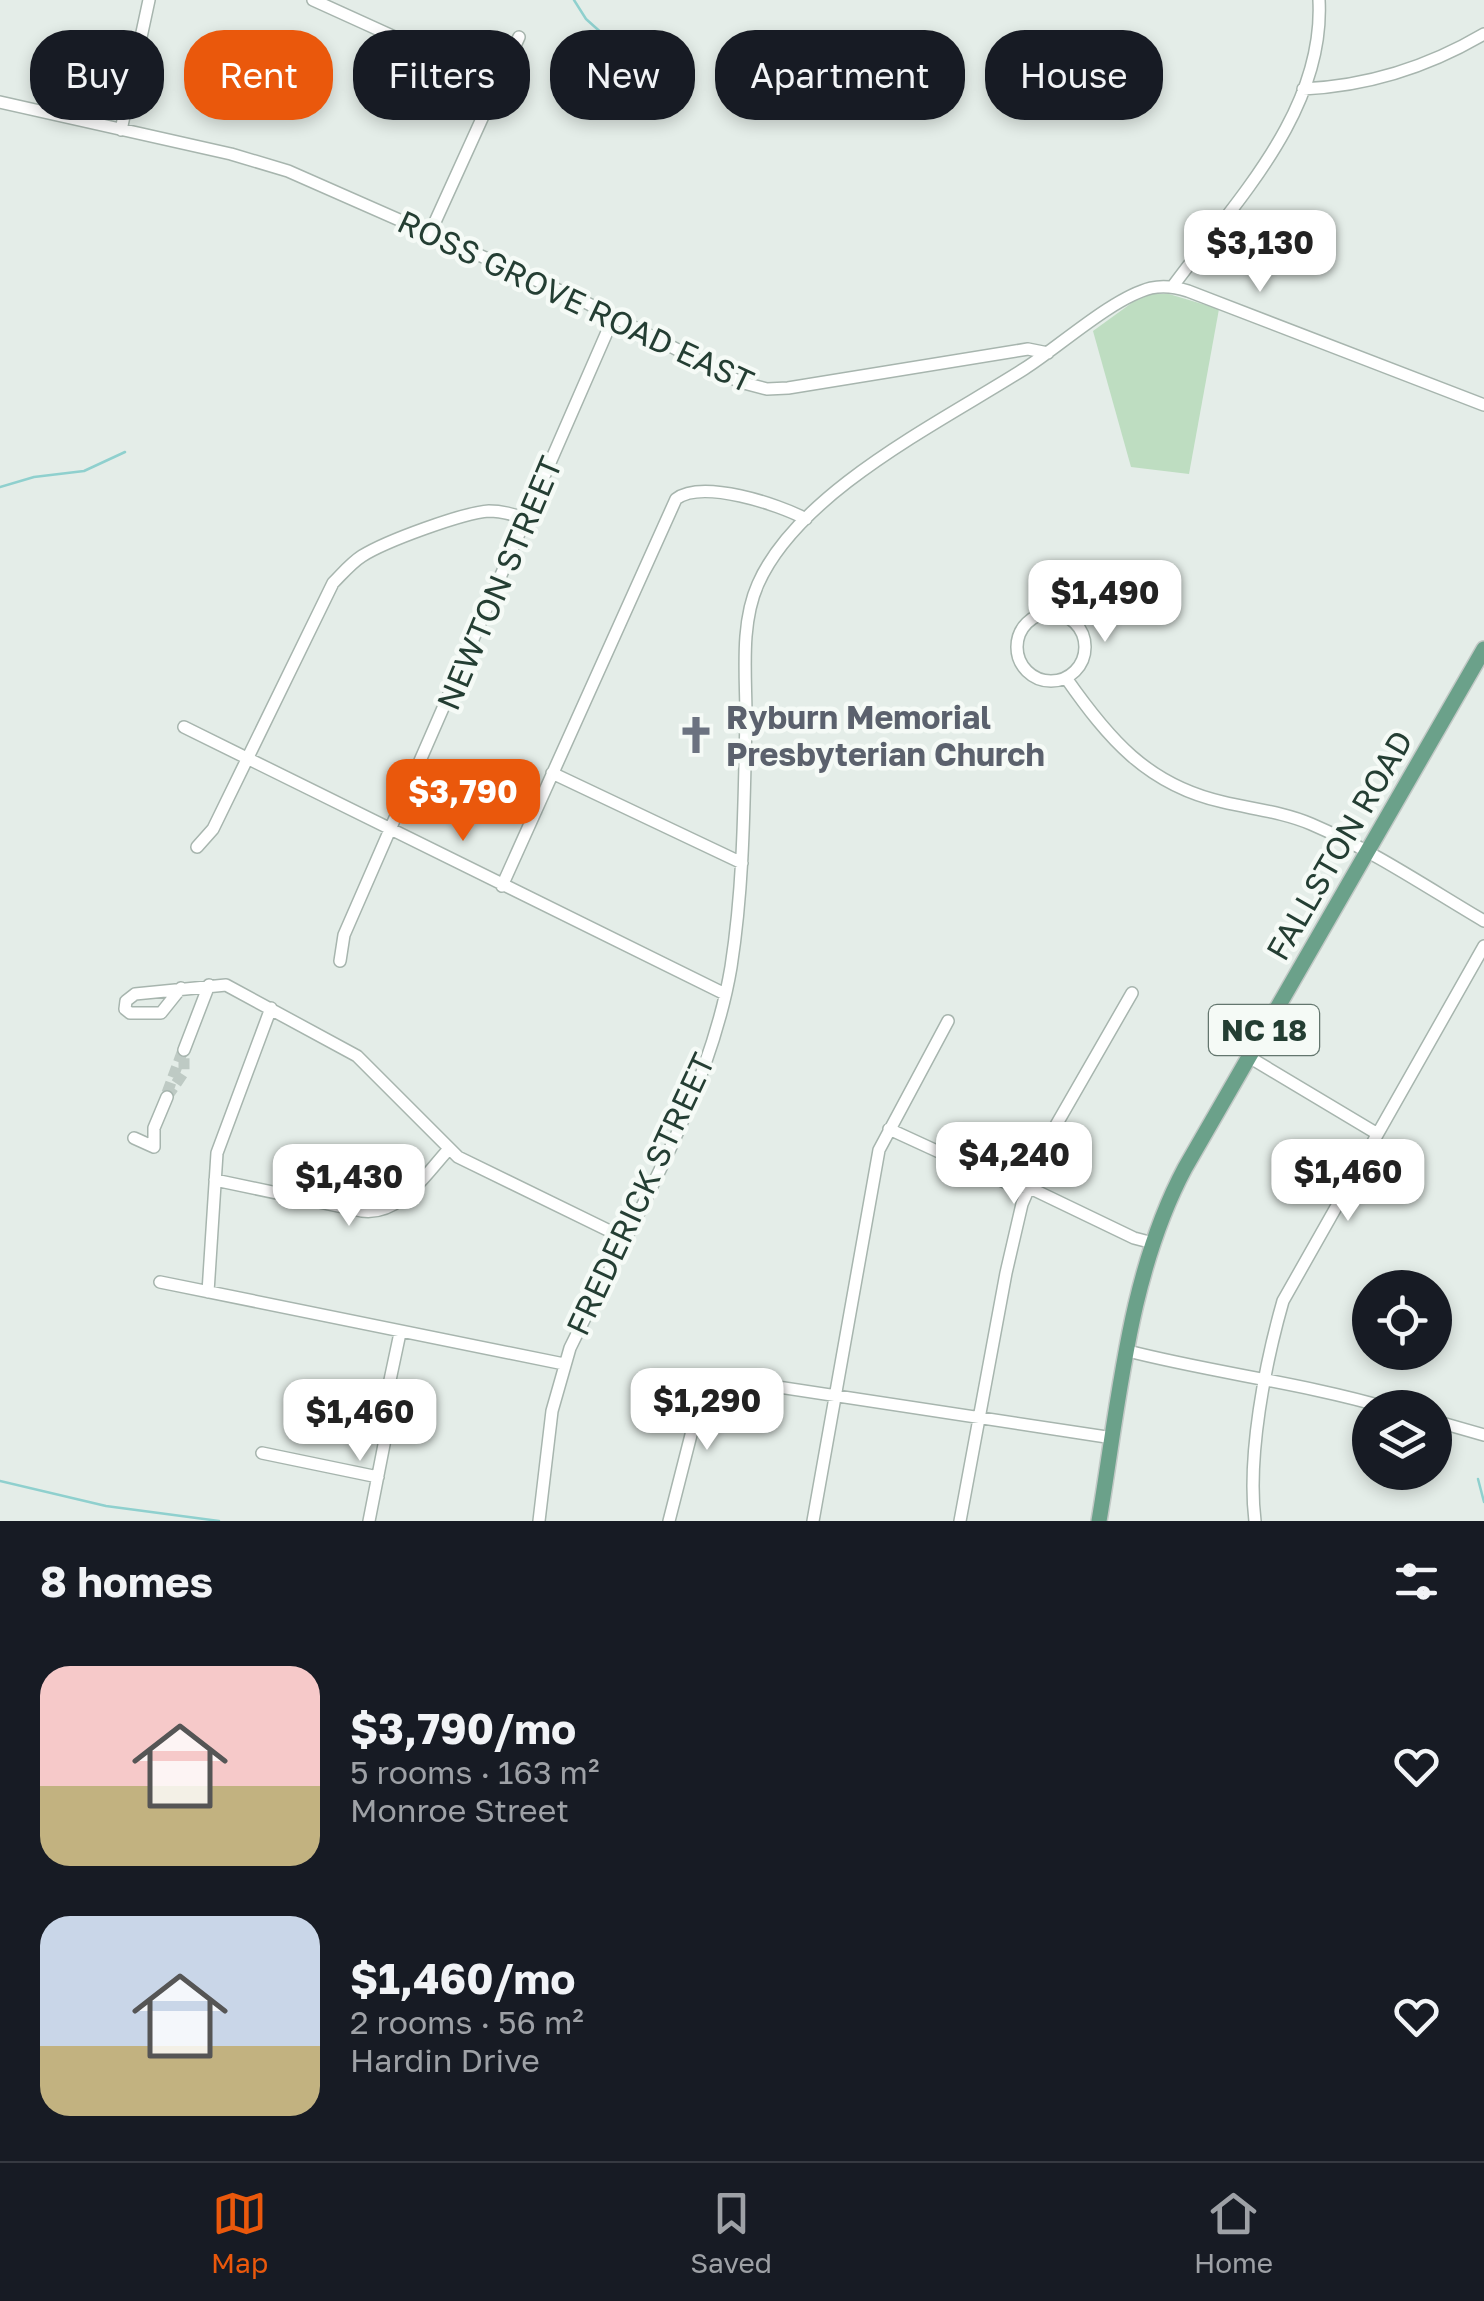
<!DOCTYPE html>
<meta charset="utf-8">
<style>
:root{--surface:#171b24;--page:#242831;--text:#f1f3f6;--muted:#9ea1a6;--line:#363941;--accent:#ea580c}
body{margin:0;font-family:"Golos Text",sans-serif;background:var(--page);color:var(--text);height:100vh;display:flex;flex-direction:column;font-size:38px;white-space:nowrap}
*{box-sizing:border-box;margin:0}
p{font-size:32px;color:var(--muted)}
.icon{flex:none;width:55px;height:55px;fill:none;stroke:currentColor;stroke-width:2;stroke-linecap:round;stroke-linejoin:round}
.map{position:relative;height:1521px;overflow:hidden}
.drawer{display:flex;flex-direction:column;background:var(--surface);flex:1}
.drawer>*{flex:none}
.top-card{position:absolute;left:30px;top:30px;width:1425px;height:90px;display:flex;gap:20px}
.buttons{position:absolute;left:1352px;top:1270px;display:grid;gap:20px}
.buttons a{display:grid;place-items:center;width:100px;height:100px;border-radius:50%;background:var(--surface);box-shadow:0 5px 15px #0003;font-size:50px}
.price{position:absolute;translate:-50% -85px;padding:0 22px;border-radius:20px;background:#fff;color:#222;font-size:32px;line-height:65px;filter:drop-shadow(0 2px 5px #0008)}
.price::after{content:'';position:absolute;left:50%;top:60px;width:30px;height:22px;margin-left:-15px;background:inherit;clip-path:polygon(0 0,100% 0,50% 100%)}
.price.on{background:var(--accent);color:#fff}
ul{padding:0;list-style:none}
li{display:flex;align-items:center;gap:30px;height:250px;padding:0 40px}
li span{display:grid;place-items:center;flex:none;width:280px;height:200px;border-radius:30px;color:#555}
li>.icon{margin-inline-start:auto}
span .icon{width:120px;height:120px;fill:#fffc;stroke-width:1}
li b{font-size:42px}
h2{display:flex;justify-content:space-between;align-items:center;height:120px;padding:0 40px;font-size:42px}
.pill{padding:0 35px;border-radius:40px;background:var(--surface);box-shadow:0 5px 15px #0003;font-size:35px;line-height:90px}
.pill.on{background:var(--accent);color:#fff}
.tab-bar{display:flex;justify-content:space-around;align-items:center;height:140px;border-top:2px solid var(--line);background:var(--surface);font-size:28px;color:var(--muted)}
.tab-bar a{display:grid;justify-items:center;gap:5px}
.tab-bar .on{color:var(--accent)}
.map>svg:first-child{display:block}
</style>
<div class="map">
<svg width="1484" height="1521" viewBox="0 0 1484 1521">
<rect width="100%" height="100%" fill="#e4ede8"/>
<path fill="#beddc1" d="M 1151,294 L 1169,294 L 1219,309 L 1189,474 L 1131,467 L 1093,331 L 1133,302 Z"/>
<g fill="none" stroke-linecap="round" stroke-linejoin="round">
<path stroke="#8fd0ce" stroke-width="2.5" d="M 574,0 L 586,19 L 605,36
M 0,487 L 34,477 L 84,471 L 125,452
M 1478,1479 L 1484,1502
M 0,1481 L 106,1506 L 219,1521"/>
<path stroke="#becac4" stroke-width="11" stroke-dasharray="11 5.5" stroke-linecap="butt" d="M 167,1093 L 183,1050
M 167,1097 L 184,1072 L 184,1050"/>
<g stroke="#a7b5ae" stroke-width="14">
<path id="minor" d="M 313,0 L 498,84
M 1303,89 C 1369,86 1428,67 1484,34
M 0,102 L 231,154 L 288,171 L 581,300 L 740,382 L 767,389 L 788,388 L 1028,349 L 1048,353
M 121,130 L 149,0
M 430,233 L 519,37
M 1173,286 C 1234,203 1325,112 1319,0
M1017 647a34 34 0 1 1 68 0a34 34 0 1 1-68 0Z
M 1066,678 C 1108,738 1147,785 1223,802 C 1252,809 1283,812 1311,824 C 1372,850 1428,888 1484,921
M 184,727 L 725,994
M 552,773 L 742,863
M 197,847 L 213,829 L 333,583 C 342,574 351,563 362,556 C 386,541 462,513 489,511 C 503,511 515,515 528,519
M 502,886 L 676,499 C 702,479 778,504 806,519
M 340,961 L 344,935 L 614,316
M 181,988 L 161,1013 L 130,1013 L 125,1009 L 126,1001 L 135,994 L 226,985 L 357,1056 L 458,1157 L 624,1238
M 184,1050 L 209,985
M 1249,1057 L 1376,1133
M 889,1129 L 1013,1186 L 1030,1188 L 1134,1238 L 1153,1243
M 134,1138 L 154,1147 L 154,1128 L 167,1097
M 215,1180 L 362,1211 C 400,1216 425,1175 448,1150
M 160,1282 L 564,1364
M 208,1292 L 217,1153 L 271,1008
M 1128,1351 C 1214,1373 1303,1383 1388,1408
M 1435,1421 L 1484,1435
M 262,1453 L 378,1477
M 369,1521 L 390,1414 L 383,1413 L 400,1333
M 539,1521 L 552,1411 L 570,1348 C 628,1229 709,1098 731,967 C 744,884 744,801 746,718 C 746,675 740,624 758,584 C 799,491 941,422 1024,369 C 1059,347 1112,298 1151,288 C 1164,285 1176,287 1188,291 L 1484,405
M 669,1521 L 706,1376 L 1113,1438
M 813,1521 L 879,1150 L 948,1021
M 960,1521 L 1006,1273 L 1022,1204 L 1055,1127 L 1132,993
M 1255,1521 C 1247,1456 1265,1364 1283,1301 L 1484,946"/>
</g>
<g stroke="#c2c9c6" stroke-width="18">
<path id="major" d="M 1099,1521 C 1119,1403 1128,1275 1185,1168 L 1484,649"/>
</g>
<use href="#minor" stroke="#fff" stroke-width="11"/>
<use href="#major" stroke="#6ba18a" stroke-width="15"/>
</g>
<defs>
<g id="church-bare" transform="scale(3)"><path d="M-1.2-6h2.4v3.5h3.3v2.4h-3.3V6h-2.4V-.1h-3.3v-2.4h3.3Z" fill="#6b7280" stroke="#f5faf6" stroke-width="2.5" paint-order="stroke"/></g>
</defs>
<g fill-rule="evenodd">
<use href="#church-bare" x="696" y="735"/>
</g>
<g text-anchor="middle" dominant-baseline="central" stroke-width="9" stroke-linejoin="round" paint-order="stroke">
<rect fill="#f5faf6" stroke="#63766e" stroke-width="2.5" x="1209" y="1005" width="110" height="50" rx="8"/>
<g font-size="30" font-weight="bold" fill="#243e33">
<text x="1264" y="1030">NC 18</text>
</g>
<g font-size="32" fill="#243e33" stroke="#f5faf6">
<text transform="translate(576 301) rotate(25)">ROSS GROVE ROAD EAST</text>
<text transform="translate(499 583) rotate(-67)">NEWTON STREET</text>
<text transform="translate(1339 845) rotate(-60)">FALLSTON ROAD</text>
<text transform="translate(640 1194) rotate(-65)">FREDERICK STREET</text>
</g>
<g font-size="32" font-weight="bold" fill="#5b616d" stroke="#f5faf6" text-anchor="start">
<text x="726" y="717">Ryburn Memorial<tspan x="726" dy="37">Presbyterian Church</tspan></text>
</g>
</g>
</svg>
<div class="buttons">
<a><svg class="icon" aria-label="locate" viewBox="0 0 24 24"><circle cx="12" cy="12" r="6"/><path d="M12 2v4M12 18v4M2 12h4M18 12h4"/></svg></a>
<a><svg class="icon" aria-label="layers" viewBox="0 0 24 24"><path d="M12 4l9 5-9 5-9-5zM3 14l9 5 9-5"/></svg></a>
</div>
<b class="price" style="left:1260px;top:295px">$3,130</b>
<b class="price" style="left:1105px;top:645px">$1,490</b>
<b class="price on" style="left:463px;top:844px">$3,790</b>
<b class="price" style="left:1014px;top:1207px">$4,240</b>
<b class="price" style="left:1348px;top:1224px">$1,460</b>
<b class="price" style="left:349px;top:1229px">$1,430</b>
<b class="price" style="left:707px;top:1453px">$1,290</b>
<b class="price" style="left:360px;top:1464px">$1,460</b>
<div class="top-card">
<a class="pill">Buy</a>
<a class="pill on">Rent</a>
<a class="pill">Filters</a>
<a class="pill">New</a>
<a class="pill">Apartment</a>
<a class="pill">House</a>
</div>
</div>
<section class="drawer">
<h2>8 homes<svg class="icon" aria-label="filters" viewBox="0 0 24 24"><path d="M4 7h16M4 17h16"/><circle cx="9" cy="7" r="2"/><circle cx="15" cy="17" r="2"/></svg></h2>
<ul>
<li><span style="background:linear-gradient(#f6c9c9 60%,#c2b280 0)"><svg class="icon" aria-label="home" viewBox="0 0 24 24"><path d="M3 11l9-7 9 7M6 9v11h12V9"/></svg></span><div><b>$3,790/mo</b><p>5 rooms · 163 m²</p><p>Monroe Street</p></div><svg class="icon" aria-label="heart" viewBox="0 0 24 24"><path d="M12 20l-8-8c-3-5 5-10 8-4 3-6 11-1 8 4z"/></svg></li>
<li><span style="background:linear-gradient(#c9d6e8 65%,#c2b280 0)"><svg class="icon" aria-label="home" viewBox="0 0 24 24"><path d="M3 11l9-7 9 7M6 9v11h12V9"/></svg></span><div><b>$1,460/mo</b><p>2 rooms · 56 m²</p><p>Hardin Drive</p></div><svg class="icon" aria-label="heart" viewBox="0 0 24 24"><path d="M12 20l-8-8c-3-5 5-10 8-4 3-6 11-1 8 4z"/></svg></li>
</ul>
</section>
<nav class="tab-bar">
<a class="on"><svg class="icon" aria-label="map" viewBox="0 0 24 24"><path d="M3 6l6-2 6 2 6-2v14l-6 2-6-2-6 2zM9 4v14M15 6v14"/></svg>Map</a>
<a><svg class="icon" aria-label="saved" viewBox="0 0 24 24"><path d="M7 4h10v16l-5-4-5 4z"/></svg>Saved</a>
<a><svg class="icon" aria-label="home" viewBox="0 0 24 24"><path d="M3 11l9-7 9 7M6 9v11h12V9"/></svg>Home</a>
</nav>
